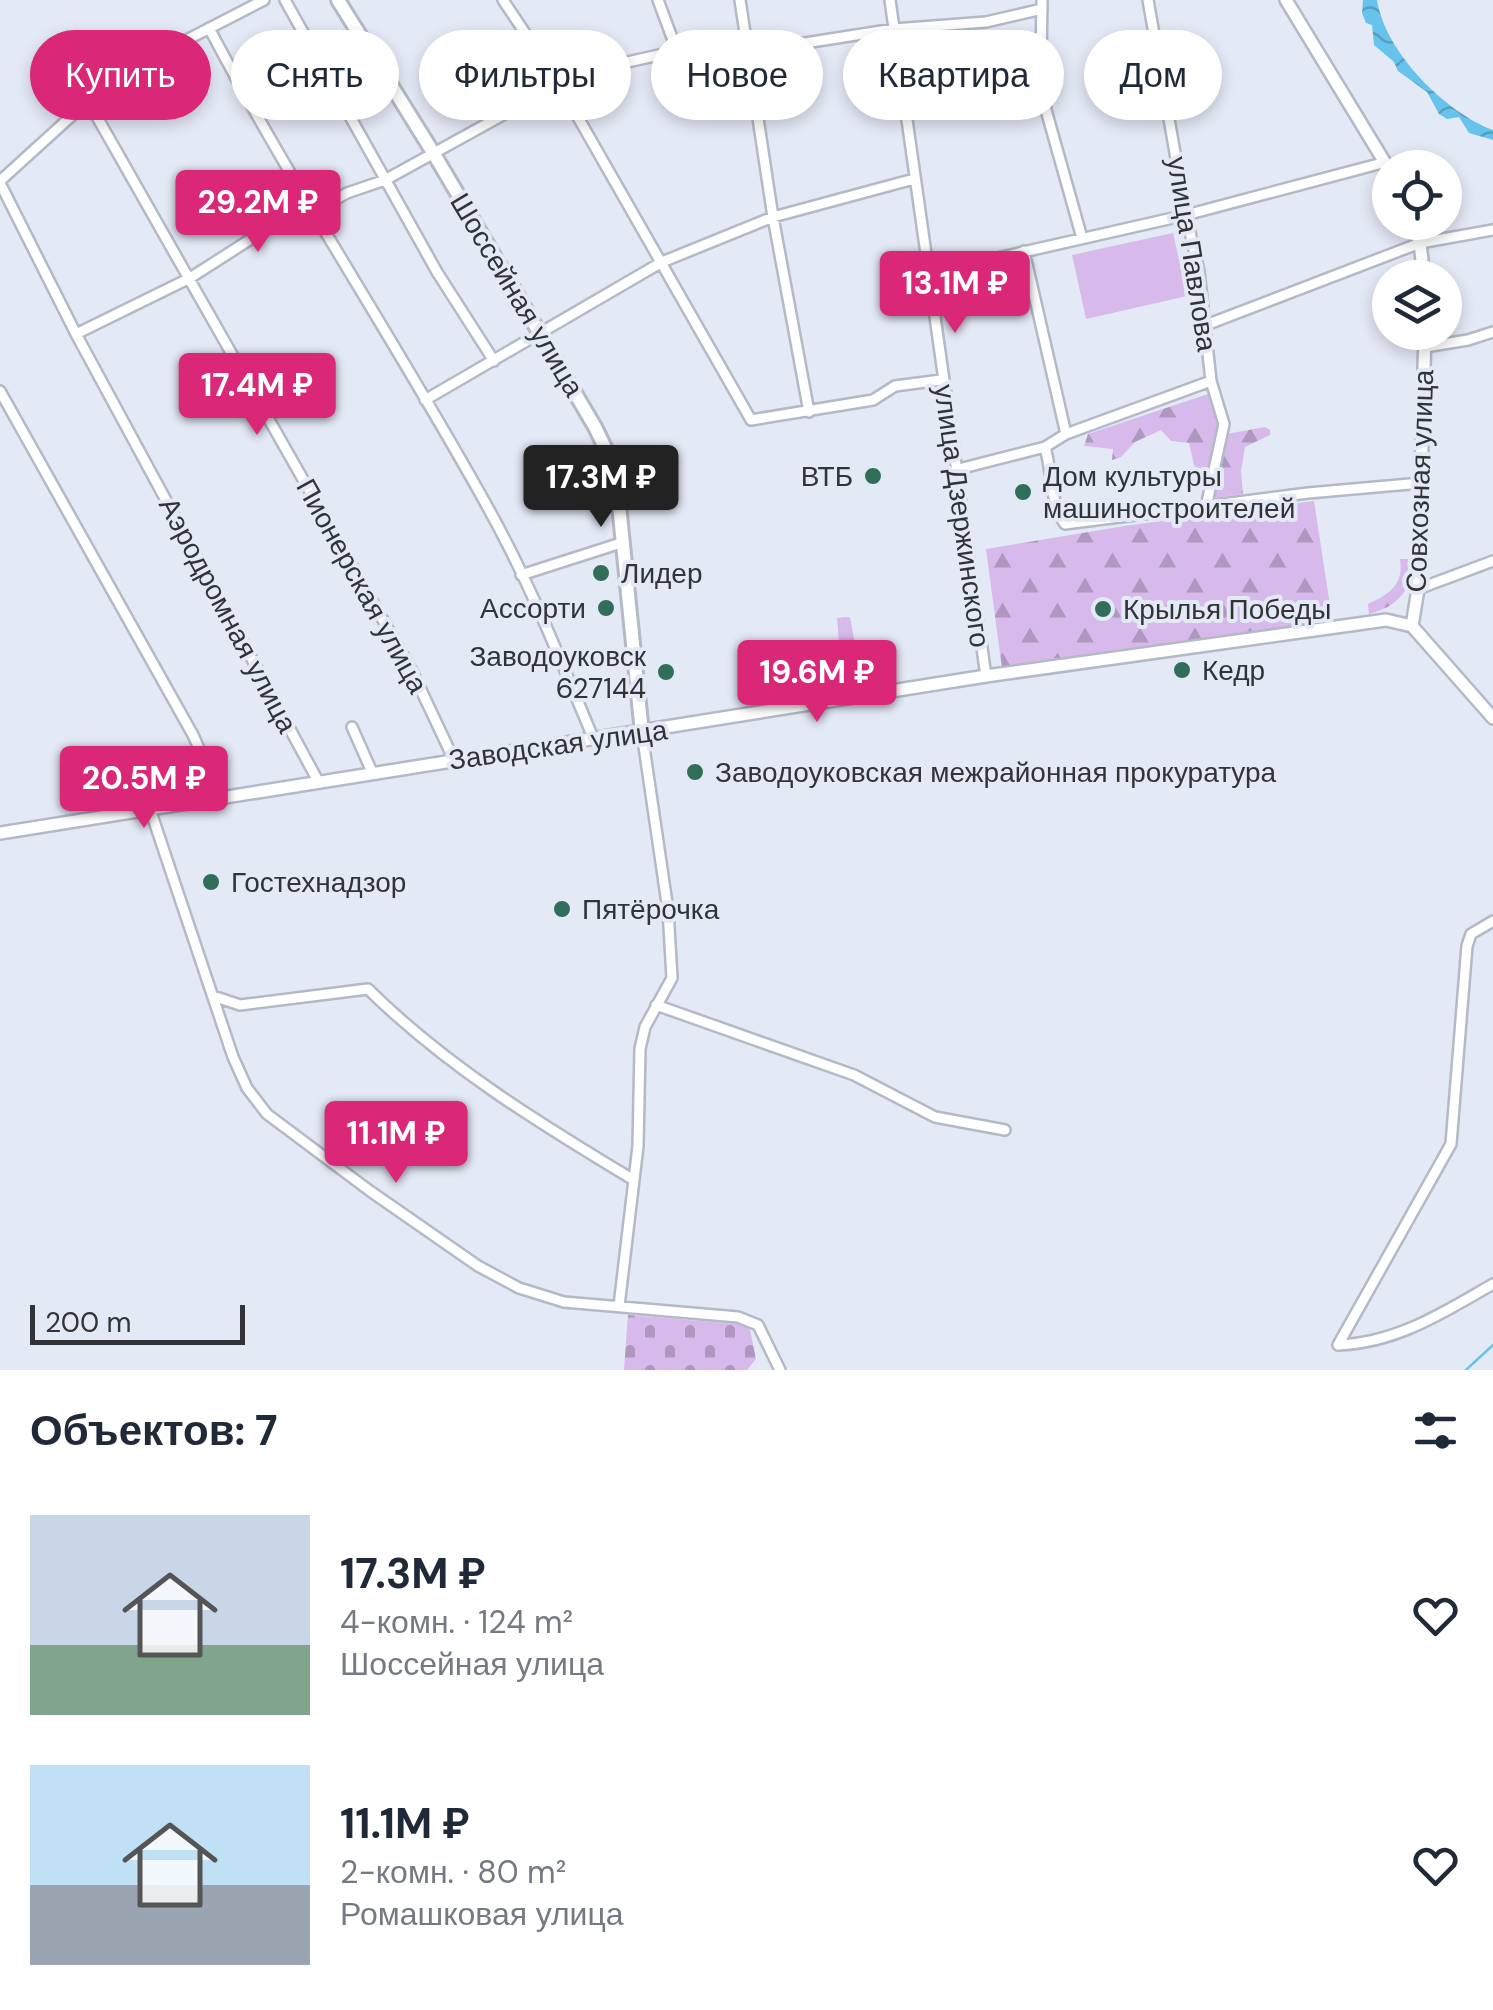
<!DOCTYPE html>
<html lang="ru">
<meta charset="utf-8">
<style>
:root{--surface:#fff;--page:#f2f2f3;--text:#1f2937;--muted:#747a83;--accent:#db2777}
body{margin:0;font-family:"DM Sans",sans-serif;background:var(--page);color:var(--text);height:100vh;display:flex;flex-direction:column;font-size:38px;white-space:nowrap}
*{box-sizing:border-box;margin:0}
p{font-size:32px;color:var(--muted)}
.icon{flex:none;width:55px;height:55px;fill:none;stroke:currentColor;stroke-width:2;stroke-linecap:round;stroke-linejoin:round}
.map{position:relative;height:1370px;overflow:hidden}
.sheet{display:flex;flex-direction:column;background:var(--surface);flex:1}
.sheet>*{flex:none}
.hud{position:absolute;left:30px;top:30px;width:1435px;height:90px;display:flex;gap:20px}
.tools{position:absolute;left:1372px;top:150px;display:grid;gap:20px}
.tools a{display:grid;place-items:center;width:90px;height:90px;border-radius:50%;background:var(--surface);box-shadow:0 5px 15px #0003;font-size:50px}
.scale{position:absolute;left:30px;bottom:25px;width:215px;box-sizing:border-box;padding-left:10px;border:5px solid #313338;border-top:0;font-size:28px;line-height:35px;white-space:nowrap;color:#313338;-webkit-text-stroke:8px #e4e9f6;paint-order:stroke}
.price{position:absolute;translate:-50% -85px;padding:0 22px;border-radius:10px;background:var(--accent);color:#fff;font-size:32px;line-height:65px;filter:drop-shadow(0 2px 5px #0008)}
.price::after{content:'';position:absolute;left:50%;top:60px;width:30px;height:22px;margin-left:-15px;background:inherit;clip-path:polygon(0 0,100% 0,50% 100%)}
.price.active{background:#222;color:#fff}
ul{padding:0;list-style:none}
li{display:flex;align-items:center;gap:30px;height:250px;padding:0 30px}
li span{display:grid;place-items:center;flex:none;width:280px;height:200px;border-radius:0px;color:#555}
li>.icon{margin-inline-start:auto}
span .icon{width:120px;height:120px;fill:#fffc;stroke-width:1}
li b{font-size:42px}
h2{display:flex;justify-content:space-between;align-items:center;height:120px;padding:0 30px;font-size:42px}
.tag{padding:0 35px;border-radius:45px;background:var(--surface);box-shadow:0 5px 15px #0003;font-size:35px;line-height:90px}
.tag.active{background:var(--accent);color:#fff}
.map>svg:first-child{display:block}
</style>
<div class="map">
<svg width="1493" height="1370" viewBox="0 0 1493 1370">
<defs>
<pattern id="forest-firs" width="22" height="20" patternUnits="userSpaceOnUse" patternTransform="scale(2.5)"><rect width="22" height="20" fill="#d7b9ec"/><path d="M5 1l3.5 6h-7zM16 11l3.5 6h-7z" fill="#af97c0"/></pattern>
<pattern id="cemetery-stones" width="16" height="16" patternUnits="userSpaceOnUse" patternTransform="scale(2.5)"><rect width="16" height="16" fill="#d7b9ec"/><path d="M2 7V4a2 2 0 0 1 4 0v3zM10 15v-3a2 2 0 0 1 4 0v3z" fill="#af97c0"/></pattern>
<pattern id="water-waves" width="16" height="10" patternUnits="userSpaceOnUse" patternTransform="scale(2.5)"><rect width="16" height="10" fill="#68c3ec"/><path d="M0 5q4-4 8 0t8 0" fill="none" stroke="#569fc0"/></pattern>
</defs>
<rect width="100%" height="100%" fill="#e4e9f6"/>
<path fill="url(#forest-firs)" d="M 1211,393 L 1218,417 L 1208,485 L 1194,465 L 1189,443 L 1171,441 L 1161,430 L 1135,442 L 1121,457 L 1112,460 L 1113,449 L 1084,446 L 1088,434 Z
M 1265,427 L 1270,430 L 1270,435 L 1245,447 L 1241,471 L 1243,494 L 1212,498 L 1226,434 Z
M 1314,501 L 1333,625 L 1002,668 L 986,549 L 1131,525 Z
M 1400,559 L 1413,559 C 1412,590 1399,606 1369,614 L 1368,604 C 1390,594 1404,584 1400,559 Z
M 850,617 L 861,678 L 742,697 L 740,684 L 770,664 L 806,656 L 840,655 L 837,618 Z"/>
<path fill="url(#cemetery-stones)" d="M 628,1315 L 749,1325 L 756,1359 L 747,1370 L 624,1370 Z"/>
<path fill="#d7b9ec" d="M 1173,233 L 1187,296 L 1086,319 L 1072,255 Z"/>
<path fill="url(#water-waves)" d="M 1363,0 L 1377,0 C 1385,52 1445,112 1493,130 L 1493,140 L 1469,133 L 1459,117 L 1447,119 L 1439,114 L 1427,92 L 1398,71 L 1394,62 L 1374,45 L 1372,25 L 1366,23 L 1362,13 Z"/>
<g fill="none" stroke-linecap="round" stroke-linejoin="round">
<path stroke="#68c3ec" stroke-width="2.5" d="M 1466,1370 L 1493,1345"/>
<g stroke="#b4b9c6" stroke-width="14">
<path id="minor" d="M 285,0 L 437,272 L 494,361
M 503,0 L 559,84 L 751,420 L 873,400 L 895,386 L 941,380
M 658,0 L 677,51
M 740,0 L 773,217 L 809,412
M 890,0 L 986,676
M 1042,0 L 1041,60 L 1046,110 L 1082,238
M 1148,0 L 1186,215 L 1199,271 L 1211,381 L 1224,424 L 1206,507
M 209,28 C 295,191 398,345 487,506 C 529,581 561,661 594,740
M 88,101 L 413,673 L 454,760
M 0,181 L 88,101 L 142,63 L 264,0
M 0,183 L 76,334 L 318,781
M 313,212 L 347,193 L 385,180 L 559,84 L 614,65 L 677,51 L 739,46 L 767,49 L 894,29 L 986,22 L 1042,9
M 1024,251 L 1066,434
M 927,274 L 1186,215 L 1386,162
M 1206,325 L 1420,243 L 1493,230
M 76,334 L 190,278 L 307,203
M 1425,347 L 1468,340 L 1493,332
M 0,391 L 193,735 L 221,798
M 425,400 L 662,262 L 773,217 L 914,179
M 1045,447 C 1052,471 1050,504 1065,524 L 1308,493 L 1421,483
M 955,470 L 1045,447 L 1066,434 L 1211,381
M 521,575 L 624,542
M 1418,589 L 1493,561
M 352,727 L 372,772
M 150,809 L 233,1057 L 247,1088 L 267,1114 L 370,1191 L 478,1266 L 519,1288 L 564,1302 L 738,1317 L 758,1325 L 780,1370
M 213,996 L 240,1005 L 368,989 C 446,1066 539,1123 632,1179
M 656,1005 L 854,1075 L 935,1117 L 1005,1130
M 619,1306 L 638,1146 L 640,1049 L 645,1027 L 672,978 L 668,910 L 642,733
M 1338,1345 L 1451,1144 L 1467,946 L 1471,934 L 1493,921
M 1338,1345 C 1397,1343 1444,1312 1493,1284"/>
</g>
<g stroke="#b4b9c6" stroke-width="16">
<path id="tertiary" d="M 1286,0 L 1390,171
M 1412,222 L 1420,243 L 1424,278
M 1412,626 L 1418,589 L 1425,332
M 0,833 L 986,676 L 1386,620 L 1412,626 L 1493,718"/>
</g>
<g stroke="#b4b9c6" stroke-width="18">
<path id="secondary" d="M 338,0 L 434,154 L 595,427 L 612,462 L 617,485 L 642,733"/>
</g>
<use href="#minor" stroke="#fff" stroke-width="9"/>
<use href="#tertiary" stroke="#fff" stroke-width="11"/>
<use href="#secondary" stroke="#fff" stroke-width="12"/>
</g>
<g fill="#316e59" stroke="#e4e9f6" stroke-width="4">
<circle cx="873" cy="476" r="10"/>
<circle cx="1023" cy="492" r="10"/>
<circle cx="601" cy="573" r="10"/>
<circle cx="606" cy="608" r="10"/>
<circle cx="1103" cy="609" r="10"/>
<circle cx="1182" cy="670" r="10"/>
<circle cx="666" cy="672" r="10"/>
<circle cx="695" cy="772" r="10"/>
<circle cx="211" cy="882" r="10"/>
<circle cx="562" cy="909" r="10"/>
</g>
<g text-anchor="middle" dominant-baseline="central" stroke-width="8" stroke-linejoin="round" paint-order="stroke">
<g font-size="28" fill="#313338" stroke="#e4e9f6">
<text transform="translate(1192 254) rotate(81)">улица Павлова</text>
<text transform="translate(517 295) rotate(59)">Шоссейная улица</text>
<text transform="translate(1420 481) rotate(-88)">Совхозная улица</text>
<text transform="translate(962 516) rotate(82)">улица Дзержинского</text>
<text transform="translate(362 586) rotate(61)">Пионерская улица</text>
<text transform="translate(228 615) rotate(62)">Аэродромная улица</text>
<text transform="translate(558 745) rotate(-8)">Заводская улица</text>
</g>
<g font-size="28" fill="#313338" stroke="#e4e9f6" text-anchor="start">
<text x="853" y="476" text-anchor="end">ВТБ</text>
<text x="1043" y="476">Дом культуры<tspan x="1043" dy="32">машиностроителей</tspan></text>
<text x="621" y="573">Лидер</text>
<text x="586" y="608" text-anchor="end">Ассорти</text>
<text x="1123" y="609">Крылья Победы</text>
<text x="646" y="656" text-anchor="end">Заводоуковск<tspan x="646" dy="32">627144</tspan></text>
<text x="1202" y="670">Кедр</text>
<text x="715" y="772">Заводоуковская межрайонная прокуратура</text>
<text x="231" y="882">Гостехнадзор</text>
<text x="582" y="909">Пятёрочка</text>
</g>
</g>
</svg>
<div class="tools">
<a><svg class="icon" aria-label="locate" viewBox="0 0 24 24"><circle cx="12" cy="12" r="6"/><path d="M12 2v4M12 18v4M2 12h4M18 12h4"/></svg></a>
<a><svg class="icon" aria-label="layers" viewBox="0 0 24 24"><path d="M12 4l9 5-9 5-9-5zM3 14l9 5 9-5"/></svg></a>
</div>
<div class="scale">200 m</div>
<b class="price" style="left:258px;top:255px">29.2M ₽</b>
<b class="price" style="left:955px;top:336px">13.1M ₽</b>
<b class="price" style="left:257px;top:438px">17.4M ₽</b>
<b class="price active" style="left:601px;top:530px">17.3M ₽</b>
<b class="price" style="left:817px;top:725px">19.6M ₽</b>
<b class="price" style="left:144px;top:831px">20.5M ₽</b>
<b class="price" style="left:396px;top:1186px">11.1M ₽</b>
<div class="hud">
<a class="tag active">Купить</a>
<a class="tag">Снять</a>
<a class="tag">Фильтры</a>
<a class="tag">Новое</a>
<a class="tag">Квартира</a>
<a class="tag">Дом</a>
</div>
</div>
<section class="sheet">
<h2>Объектов: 7<svg class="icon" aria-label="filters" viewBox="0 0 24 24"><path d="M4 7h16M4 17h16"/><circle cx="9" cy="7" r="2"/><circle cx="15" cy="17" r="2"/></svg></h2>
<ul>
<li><span style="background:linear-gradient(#c9d6e8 65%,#7fa58c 0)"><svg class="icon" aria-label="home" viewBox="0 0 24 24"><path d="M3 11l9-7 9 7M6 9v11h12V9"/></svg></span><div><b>17.3M ₽</b><p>4-комн. · 124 m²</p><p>Шоссейная улица</p></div><svg class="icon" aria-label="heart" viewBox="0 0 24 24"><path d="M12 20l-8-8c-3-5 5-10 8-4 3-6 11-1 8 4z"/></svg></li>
<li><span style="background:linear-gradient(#bfe0f5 60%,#9aa5b1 0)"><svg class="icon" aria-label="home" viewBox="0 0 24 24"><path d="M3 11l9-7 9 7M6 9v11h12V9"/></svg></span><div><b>11.1M ₽</b><p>2-комн. · 80 m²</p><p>Ромашковая улица</p></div><svg class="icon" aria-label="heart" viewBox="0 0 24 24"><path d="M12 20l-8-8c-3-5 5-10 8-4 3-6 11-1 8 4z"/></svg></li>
</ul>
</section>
